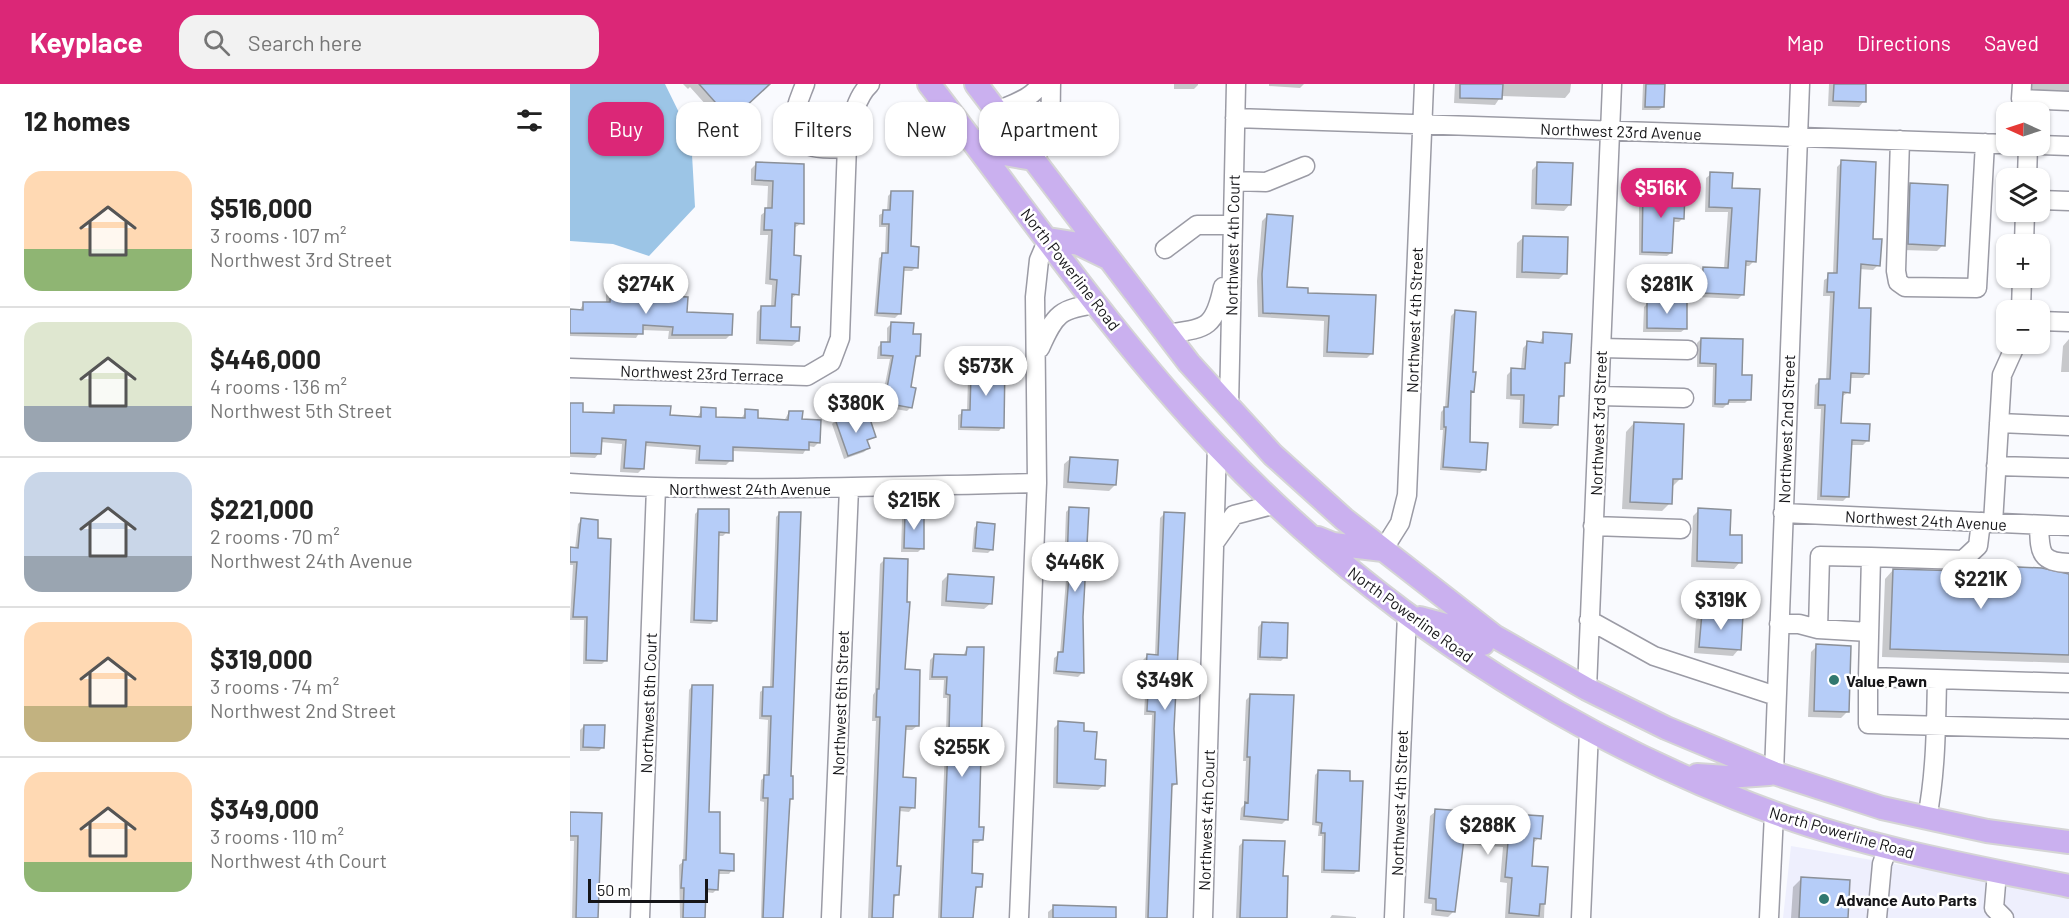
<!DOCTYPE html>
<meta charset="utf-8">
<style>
:root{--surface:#fff;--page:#f2f2f2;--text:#222;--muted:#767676;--line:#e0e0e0;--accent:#db2777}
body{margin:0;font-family:Barlow,sans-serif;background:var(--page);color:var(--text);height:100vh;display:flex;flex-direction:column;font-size:22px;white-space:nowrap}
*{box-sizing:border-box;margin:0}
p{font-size:20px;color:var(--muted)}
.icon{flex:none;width:33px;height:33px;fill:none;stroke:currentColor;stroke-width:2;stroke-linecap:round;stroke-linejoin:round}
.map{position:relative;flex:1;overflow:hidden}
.sheet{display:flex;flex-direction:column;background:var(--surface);width:570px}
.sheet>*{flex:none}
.top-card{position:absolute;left:18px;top:18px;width:570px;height:54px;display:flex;gap:12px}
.needle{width:39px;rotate:273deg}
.fabs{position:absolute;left:1426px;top:18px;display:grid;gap:12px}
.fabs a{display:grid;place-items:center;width:54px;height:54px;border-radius:12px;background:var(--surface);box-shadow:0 2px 4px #0004;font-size:30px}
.scale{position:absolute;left:18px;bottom:15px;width:120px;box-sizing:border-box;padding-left:6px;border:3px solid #151518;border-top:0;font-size:16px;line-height:21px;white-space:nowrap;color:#151518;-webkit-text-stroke:4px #fff;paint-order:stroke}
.price{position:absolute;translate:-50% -51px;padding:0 14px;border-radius:21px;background:#fff;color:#222;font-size:20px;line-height:39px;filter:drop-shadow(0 2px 3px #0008)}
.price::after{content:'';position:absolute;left:50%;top:36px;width:18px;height:14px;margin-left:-9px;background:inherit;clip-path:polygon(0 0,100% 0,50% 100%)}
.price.selected{background:var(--accent);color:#fff}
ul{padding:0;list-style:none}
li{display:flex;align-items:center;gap:18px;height:150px;padding:0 24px}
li+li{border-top:2px solid var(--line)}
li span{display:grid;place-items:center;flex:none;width:168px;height:120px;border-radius:18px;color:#555}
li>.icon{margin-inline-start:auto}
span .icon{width:72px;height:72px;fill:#fffc;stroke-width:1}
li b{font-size:26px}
h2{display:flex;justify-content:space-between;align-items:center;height:72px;padding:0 24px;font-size:26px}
.pill{padding:0 21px;border-radius:18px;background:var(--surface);box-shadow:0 2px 4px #0004;font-size:21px;line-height:54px}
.pill.selected{background:var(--accent);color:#fff}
header{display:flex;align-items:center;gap:36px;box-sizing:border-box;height:84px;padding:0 30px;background:var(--accent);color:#fff}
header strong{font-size:28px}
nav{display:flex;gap:33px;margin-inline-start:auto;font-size:21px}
.search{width:420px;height:54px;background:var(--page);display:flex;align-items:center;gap:15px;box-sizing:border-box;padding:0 21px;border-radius:18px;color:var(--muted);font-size:22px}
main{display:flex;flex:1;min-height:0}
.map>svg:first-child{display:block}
</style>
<header>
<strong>Keyplace</strong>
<div class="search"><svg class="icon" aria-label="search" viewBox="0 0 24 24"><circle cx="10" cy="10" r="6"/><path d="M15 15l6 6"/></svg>Search here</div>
<nav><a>Map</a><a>Directions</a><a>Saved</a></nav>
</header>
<main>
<section class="sheet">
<h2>12 homes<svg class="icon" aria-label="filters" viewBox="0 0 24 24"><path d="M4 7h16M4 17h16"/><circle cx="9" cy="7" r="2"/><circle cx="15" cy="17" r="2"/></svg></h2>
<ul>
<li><span style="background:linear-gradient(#ffd9b3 65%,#8fb573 0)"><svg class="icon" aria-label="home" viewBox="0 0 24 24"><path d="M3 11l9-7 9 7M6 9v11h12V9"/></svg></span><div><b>$516,000</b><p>3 rooms · 107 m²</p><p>Northwest 3rd Street</p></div></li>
<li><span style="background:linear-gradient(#dfe7d0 70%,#9aa5b1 0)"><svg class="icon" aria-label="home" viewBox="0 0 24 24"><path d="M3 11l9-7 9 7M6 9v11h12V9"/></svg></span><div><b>$446,000</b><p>4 rooms · 136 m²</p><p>Northwest 5th Street</p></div></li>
<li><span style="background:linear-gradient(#c9d6e8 70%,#9aa5b1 0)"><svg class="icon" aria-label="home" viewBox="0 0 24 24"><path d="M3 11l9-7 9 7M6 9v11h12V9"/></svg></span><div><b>$221,000</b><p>2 rooms · 70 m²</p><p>Northwest 24th Avenue</p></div></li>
<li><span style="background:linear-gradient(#ffd9b3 70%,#c2b280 0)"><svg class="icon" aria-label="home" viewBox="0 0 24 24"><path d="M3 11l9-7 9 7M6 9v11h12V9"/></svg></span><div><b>$319,000</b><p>3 rooms · 74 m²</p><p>Northwest 2nd Street</p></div></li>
<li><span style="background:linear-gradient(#ffd9b3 75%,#8fb573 0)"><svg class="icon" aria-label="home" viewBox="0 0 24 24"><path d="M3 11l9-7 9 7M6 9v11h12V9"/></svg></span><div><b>$349,000</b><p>3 rooms · 110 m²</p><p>Northwest 4th Court</p></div></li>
</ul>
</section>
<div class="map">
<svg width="1499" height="834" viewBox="0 0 1499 834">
<rect width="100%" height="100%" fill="#f9fafe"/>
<path fill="#eeeffd" d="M 1221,762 L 1499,810 L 1499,834 L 1213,834 Z"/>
<path fill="#9cc5e6" d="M 0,0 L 95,0 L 121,53 L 125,123 L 79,172 L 43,160 L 0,157 Z"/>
<path fill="#0003" d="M 113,0 L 199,0 L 154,41 L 120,3 L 118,5 Z
M 604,0 L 628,0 L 628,1 L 624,5 L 604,5 Z
M 699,0 L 734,0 L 730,4 L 699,2 Z
M 885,0 L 1001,0 L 1000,8 L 995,14 L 931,12 L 925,21 L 884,19 Z
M 1073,0 L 1095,0 L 1093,23 L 1089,26 L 1072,26 Z
M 1259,0 L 1295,0 L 1294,17 L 1289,23 L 1258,22 Z
M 1459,0 L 1499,0 L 1499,9 L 1458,7 Z
M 1272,78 L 1302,156 L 1308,181 L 1303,186 L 1289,185 L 1287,225 L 1297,289 L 1293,294 L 1279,294 L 1279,308 L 1271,313 L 1270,340 L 1298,356 L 1293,361 L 1280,361 L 1278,412 L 1273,417 L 1247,416 L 1251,325 L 1244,325 L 1245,301 L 1250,296 L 1256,297 L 1260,212 L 1253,212 L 1254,196 L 1263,191 L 1267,83 Z
M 186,80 L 233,82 L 232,139 L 224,144 L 222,172 L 227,210 L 221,215 L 220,244 L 228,257 L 222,262 L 186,260 L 187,228 L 192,223 L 201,224 L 202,201 L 195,200 L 198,151 L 190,151 L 191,131 L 197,126 L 198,102 L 181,101 L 181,85 Z
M 968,80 L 1000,120 L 994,127 L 961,125 L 962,86 Z
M 1141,90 L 1161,105 L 1184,177 L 1179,182 L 1174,182 L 1173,210 L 1168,215 L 1128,213 L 1129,189 L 1134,185 L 1154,185 L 1158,128 L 1135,128 L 1136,94 Z
M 1341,100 L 1373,161 L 1367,167 L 1332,166 L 1334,107 Z
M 322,108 L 346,183 L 342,187 L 332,187 L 329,230 L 325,234 L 304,232 L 309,174 L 315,170 L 316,143 L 309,143 L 309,131 L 317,127 L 318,112 Z
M 1073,108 L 1113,134 L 1109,138 L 1102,138 L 1101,169 L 1097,172 L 1069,171 L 1069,112 Z
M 697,132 L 715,205 L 737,210 L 802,269 L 797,274 L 753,273 L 754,237 L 688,233 L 687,197 L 692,137 Z
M 954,153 L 995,189 L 989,195 L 946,194 L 947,159 Z
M 41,195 L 54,212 L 116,229 L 161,250 L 156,255 L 98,255 L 99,247 L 71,246 L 66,254 L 0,252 L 0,227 L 9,227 L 14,219 L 36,220 L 36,200 Z
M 1078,219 L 1115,245 L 1111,248 L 1073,248 L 1074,223 Z
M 885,228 L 903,307 L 899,311 L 898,359 L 914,385 L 910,389 L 870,386 L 873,346 L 870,346 L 871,328 L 875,324 L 881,232 Z
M 321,240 L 342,251 L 349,272 L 344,276 L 339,304 L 341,323 L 337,327 L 301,321 L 303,308 L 307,304 L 314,305 L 320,275 L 307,275 L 308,263 L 312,259 L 317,259 L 317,244 Z
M 974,250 L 998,278 L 993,283 L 993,311 L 987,317 L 986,340 L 981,345 L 949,344 L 950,316 L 936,315 L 937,291 L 942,286 L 951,286 L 953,264 L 958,259 L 969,260 Z
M 1131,255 L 1170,292 L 1179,315 L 1175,319 L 1158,319 L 1153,324 L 1142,323 L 1143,283 L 1127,283 L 1127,259 Z
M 1499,255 L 1499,288 L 1491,288 L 1493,262 Z
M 407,279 L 432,343 L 429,347 L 388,346 L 388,331 L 397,327 L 398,295 Z
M 0,321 L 11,329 L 40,330 L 45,322 L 98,332 L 127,334 L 132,325 L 144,334 L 171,335 L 176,327 L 187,336 L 214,337 L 219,328 L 231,336 L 249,358 L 244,363 L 238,362 L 233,370 L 162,367 L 161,376 L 156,381 L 125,380 L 126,366 L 75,362 L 73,384 L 68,389 L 50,388 L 52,360 L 30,358 L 29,369 L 25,374 L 0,373 Z
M 266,336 L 304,352 L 296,358 L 298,364 L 294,368 L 274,375 L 262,340 Z
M 1064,339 L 1110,395 L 1102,403 L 1100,419 L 1092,427 L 1052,425 L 1056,348 Z
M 501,374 L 545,401 L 539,407 L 493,404 L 494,380 Z
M 500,424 L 512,533 L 512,589 L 508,593 L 483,590 L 484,574 L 490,570 L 497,483 L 494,483 L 496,428 Z
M 129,426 L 157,448 L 153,452 L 148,452 L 145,536 L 141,540 L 120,539 L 125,430 Z
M 1129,426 L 1159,452 L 1170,478 L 1164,485 L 1121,483 L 1123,432 Z
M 210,429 L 221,714 L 218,718 L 214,834 L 191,834 L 194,718 L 190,717 L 191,696 L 196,692 L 198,636 L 189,635 L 190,608 L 194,605 L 200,605 L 206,433 Z
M 594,430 L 606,700 L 602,703 L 596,834 L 575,834 L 582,631 L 574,631 L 576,591 L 573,591 L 573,576 L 577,572 L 585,572 L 590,434 Z
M 336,431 L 352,464 L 348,468 L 331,468 L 332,435 Z
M 12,436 L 36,576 L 32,580 L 13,580 L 14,536 L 0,536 L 3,481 L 0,481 L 0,465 L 5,465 L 8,440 Z
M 408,440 L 422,465 L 418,469 L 402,468 L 404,444 Z
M 314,476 L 334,587 L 347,642 L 342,646 L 334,646 L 331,695 L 343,723 L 339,728 L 329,727 L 326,784 L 328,810 L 323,815 L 321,834 L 298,834 L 306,637 L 302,637 L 303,611 L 305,608 L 310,480 Z
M 1323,486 L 1499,491 L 1499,579 L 1312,573 L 1315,495 Z
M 378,491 L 421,519 L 414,525 L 371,522 L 372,497 Z
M 1132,530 L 1169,565 L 1163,572 L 1124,569 L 1126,537 Z
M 692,539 L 715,573 L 711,577 L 687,576 L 688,543 Z
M 1247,562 L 1277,628 L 1271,634 L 1238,633 L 1241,568 Z
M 397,564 L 407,745 L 412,755 L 408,759 L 401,759 L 401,791 L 411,802 L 404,806 L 403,834 L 368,834 L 375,665 L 357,664 L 358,652 L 362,648 L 376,649 L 377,614 L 373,614 L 374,596 L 359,596 L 360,576 L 364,572 L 393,572 Z
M 122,602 L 138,730 L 148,771 L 162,786 L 159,790 L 148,790 L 147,805 L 143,809 L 135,808 L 134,834 L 110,834 L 109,781 L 113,778 L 119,606 Z
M 681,611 L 717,735 L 712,740 L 670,736 L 671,724 L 674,721 L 676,677 L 673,677 L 676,616 Z
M 489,639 L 512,648 L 534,701 L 528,706 L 483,704 L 484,644 Z
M 14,642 L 33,663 L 29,667 L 10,667 L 10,646 Z
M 749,687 L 788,786 L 784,790 L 751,789 L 752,752 L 748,752 L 749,742 L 742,741 L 745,691 Z
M 866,727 L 969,754 L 962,760 L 960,783 L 976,785 L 974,834 L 935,834 L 937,799 L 930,798 L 933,763 L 891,760 L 884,827 L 878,833 L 861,831 L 862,820 L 854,819 L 860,732 Z
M 0,730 L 30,731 L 27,834 L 2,834 L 4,757 L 0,757 Z
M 674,757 L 712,793 L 715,834 L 666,834 L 669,762 Z
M 1232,794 L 1277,834 L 1221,834 L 1223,803 Z
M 484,823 L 524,834 L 478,834 L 478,828 Z
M 762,831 L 786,833 L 786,834 L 760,834 Z"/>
<path fill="#b6cdf8" stroke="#8b9098" stroke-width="1.5" d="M 129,0 L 200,0 L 161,36 Z
M 890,0 L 933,0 L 932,15 L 890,14 Z
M 1076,0 L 1095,0 L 1094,23 L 1075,23 Z
M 1264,0 L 1296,0 L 1296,18 L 1263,17 Z
M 1271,76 L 1306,78 L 1303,155 L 1312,155 L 1310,182 L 1291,180 L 1289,224 L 1301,224 L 1299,290 L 1281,289 L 1280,309 L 1273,308 L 1271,339 L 1300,340 L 1299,357 L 1282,356 L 1279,413 L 1251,412 L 1255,321 L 1248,321 L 1249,295 L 1260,295 L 1264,208 L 1257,208 L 1258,189 L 1267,189 Z
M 186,78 L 234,80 L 234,140 L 225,139 L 224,171 L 231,172 L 229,211 L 222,210 L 221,243 L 230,243 L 229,257 L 190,256 L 191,222 L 205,222 L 207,196 L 200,195 L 202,146 L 194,146 L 195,124 L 202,124 L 203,97 L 185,96 Z
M 967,78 L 1003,79 L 1001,121 L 966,120 Z
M 1140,88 L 1163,89 L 1162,104 L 1190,105 L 1186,178 L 1176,177 L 1174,211 L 1132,209 L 1133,183 L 1158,184 L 1162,124 L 1139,123 Z
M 1340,99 L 1378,101 L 1375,162 L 1338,160 Z
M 1073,106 L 1115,108 L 1114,135 L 1104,134 L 1102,169 L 1072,168 Z
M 321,107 L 343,107 L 341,162 L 349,163 L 348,184 L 334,183 L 331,230 L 307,229 L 312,169 L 318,169 L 319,140 L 312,140 L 313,126 L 320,126 Z
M 697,130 L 723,132 L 717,203 L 738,204 L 738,209 L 806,211 L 803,270 L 757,268 L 759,232 L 693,229 L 692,190 Z
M 953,152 L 998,153 L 997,190 L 952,188 Z
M 41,194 L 56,194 L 56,210 L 118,213 L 117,228 L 163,230 L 162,251 L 102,251 L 103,243 L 73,241 L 73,250 L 0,249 L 0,225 L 13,226 L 13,218 L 40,218 Z
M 1077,217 L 1117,218 L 1117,245 L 1077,244 Z
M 885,226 L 906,228 L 903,288 L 906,288 L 904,308 L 901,307 L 900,358 L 918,359 L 916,386 L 873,383 L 876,343 L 874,343 L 874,323 L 878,323 Z
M 321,238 L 344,239 L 343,250 L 351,250 L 350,272 L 346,272 L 341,303 L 346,304 L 342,324 L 304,317 L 306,302 L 317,304 L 323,272 L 311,271 L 311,258 L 320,258 Z
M 973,248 L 1002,250 L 1000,279 L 995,279 L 994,312 L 989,312 L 988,341 L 953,339 L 954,311 L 941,311 L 941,284 L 955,285 L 957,257 L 973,259 Z
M 1131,254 L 1173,255 L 1172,291 L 1182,291 L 1181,316 L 1159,316 L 1158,320 L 1145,320 L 1146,280 L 1130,279 Z
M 406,277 L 435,278 L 434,344 L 391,343 L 392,326 L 400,326 L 401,289 L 406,290 Z
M 0,319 L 13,319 L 13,328 L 44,329 L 44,321 L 101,322 L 100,331 L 131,333 L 131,323 L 146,324 L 146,333 L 175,334 L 175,325 L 188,326 L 188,334 L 218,336 L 219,327 L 233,327 L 232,335 L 251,336 L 250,359 L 239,358 L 239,366 L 163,363 L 163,377 L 129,376 L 130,362 L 76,358 L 74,385 L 54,384 L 56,356 L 32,354 L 31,370 L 0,369 Z
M 277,331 L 280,338 L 299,332 L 306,353 L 297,356 L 300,364 L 278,372 L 265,335 Z
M 1064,338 L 1114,340 L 1112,395 L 1103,395 L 1102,420 L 1060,418 Z
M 500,373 L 548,376 L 546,401 L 498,398 Z
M 499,423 L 519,424 L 513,533 L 514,589 L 486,587 L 488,568 L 493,568 L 500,479 L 497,479 Z
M 1128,424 L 1161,426 L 1160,451 L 1172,451 L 1172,479 L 1127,477 Z
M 128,425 L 159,425 L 159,449 L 149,448 L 147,537 L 124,536 Z
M 209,428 L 231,428 L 221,692 L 223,692 L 223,715 L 220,715 L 213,834 L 193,834 L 198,714 L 193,714 L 194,691 L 199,691 L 201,632 L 192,632 L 193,603 L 203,603 Z
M 594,428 L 615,429 L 604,645 L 607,700 L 602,700 L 597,834 L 578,834 L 585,628 L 577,627 L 579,588 L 576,588 L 577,570 L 588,571 Z
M 335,429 L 354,429 L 354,465 L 334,464 Z
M 11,434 L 28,436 L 28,454 L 41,455 L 37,577 L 16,576 L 17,533 L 3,533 L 7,478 L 0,478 L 0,463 L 8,464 Z
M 407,438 L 425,440 L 423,466 L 405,464 Z
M 314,474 L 338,475 L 337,518 L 340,518 L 335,585 L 350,586 L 349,642 L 336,642 L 333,693 L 346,694 L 345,724 L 330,723 L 327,782 L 331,782 L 329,811 L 324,811 L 323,834 L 302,834 L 310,633 L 306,633 L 307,605 L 309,605 Z
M 1404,481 L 1472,484 L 1499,490 L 1499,571 L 1320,565 L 1323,485 L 1393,487 Z
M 378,490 L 424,493 L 422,520 L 376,517 Z
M 1132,529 L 1173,531 L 1171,566 L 1129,563 Z
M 692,538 L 718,539 L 717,574 L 690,573 Z
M 1246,560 L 1281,562 L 1279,628 L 1244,627 Z
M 397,563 L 414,563 L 409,743 L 414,743 L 413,756 L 403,756 L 402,789 L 413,790 L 412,803 L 406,803 L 403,834 L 371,834 L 378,662 L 360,660 L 361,646 L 379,647 L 380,611 L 376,610 L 377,593 L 362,593 L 364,570 L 396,571 Z
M 122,601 L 143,601 L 139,728 L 150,728 L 150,769 L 164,770 L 164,787 L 149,786 L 148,806 L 136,805 L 135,834 L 113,834 L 114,804 L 111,804 L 113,776 L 116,776 Z
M 680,610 L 724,611 L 718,736 L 674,732 L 675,718 L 678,719 L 680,673 L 677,673 Z
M 488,637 L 514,639 L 514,647 L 527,648 L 525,675 L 536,676 L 535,702 L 487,699 Z
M 14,641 L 35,641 L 34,664 L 13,663 Z
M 748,686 L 780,687 L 780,697 L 793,697 L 789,787 L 754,786 L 755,749 L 751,749 L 752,739 L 746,738 Z
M 865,725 L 973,732 L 971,755 L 964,754 L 962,782 L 978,783 L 975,820 L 970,820 L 969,832 L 939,829 L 942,794 L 935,793 L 938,758 L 910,756 L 894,755 L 885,828 L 866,826 L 866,815 L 859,814 Z
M 0,728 L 32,729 L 28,834 L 6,834 L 8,752 L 0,752 Z
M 673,756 L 715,757 L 713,792 L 718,792 L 717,834 L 670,834 Z
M 1231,793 L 1280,796 L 1278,834 L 1229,834 Z
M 483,821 L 546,823 L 546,834 L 483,834 Z"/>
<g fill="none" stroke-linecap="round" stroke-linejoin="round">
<g stroke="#9b9ba5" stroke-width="21">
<path id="minor" d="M 235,0 C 228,19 211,51 240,62 C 250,66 266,64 277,64
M 1452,0 L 1451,15 L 1499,17
M 427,27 C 440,21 464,14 470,0
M 665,34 L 1437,60
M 1330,56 L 1326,187 L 1328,198 L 1335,203 L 1407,204 L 1415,59
M 1470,61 L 1499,62
M 463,75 C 484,50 480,31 481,0
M 1457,94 L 1458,62
M 664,97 L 696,98 L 735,82
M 1470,116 L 1499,117
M 1454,160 L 1455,128
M 595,165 L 627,141 L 663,141
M 1451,226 L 1452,194
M 1470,237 L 1499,238
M 596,250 C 637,244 644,245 653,203
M 470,264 C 485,230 490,224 528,220
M 1031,264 L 1118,266
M 0,284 L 237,292 L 261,278 L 270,254 L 277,61 C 281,41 284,15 300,0
M 1029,312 L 1114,314
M 659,322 L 666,0
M 1429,339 L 1499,342
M 1426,382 L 1499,384
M 0,399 C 156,409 311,402 467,399
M 1213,429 L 1499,442
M 1423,439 L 1432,291 L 1446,260
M 1469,441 C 1470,468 1469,478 1499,479
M 1023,442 L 1111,445
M 645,458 L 664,431 L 706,420
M 813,466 L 830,439 L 837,411 L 854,0
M 1301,473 L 1393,476 L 1408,462 L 1411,438
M 1019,536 L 1084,572 L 1206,612
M 1209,540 L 1229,540 L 1248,545
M 1298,593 L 1301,473 L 1250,472 L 1248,545 L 1299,548
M 1367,595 L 1499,599
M 1017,605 L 1042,0
M 1204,689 L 1230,0
M 1357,734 C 1366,688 1366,642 1367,595 L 1298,593 L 1298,640 L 1499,645
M 1427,788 L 1424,824 L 1434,834
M 70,834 L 86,404
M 261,834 L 279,404
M 449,834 L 467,399 L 465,213 L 469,176 L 478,155
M 633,834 L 647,363
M 824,834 L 837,531
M 1011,834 L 1019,647
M 1199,834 L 1204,730
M 1307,834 L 1312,780 L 1318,763"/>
</g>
<g stroke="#d5d5d5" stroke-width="26">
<path id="major" d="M 359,0 C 452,120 543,253 647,362 C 801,524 994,652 1204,729 C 1299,764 1400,782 1499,802
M 406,0 L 619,279 L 703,371 L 774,435 L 924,552 L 1017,605 L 1096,644 L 1204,689 L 1312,724 L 1417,747 L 1499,758
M 404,56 L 434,70 L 463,75
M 478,155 L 509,160 L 536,173
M 748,454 L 763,460 L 813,466
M 850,534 L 891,545 L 913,560
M 1127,691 L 1157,693 L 1199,690"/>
</g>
<use href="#minor" stroke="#fff" stroke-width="18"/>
<use href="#major" stroke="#cab0ef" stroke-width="22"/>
</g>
<g fill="#317870" stroke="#fff" stroke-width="2">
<circle cx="1264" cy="596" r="6"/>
<circle cx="1254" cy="815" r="6"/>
</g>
<g text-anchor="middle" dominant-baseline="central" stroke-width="5" stroke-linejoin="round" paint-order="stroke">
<g font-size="16" fill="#151518" stroke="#fff">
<text transform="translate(1051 47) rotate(2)">Northwest 23rd Avenue</text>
<text transform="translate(662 161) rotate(-89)">Northwest 4th Court</text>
<text transform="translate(501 185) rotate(52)">North Powerline Road</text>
<text transform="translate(844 236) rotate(-88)">Northwest 4th Street</text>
<text transform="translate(132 289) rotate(2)">Northwest 23rd Terrace</text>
<text transform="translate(1028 339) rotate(-88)">Northwest 3rd Street</text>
<text transform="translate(1216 345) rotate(-88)">Northwest 2nd Street</text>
<text x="180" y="404">Northwest 24th Avenue</text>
<text transform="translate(1356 436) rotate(3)">Northwest 24th Avenue</text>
<text transform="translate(841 530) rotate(36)">North Powerline Road</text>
<text transform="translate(78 619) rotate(-88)">Northwest 6th Court</text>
<text transform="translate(270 619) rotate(-88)">Northwest 6th Street</text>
<text transform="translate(829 719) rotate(-88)">Northwest 4th Street</text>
<text transform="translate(636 736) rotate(-88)">Northwest 4th Court</text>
<text transform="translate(1272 748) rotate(16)">North Powerline Road</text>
</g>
<g font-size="16" font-weight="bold" fill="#151518" stroke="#fff" text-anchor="start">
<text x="1276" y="596">Value Pawn</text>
<text x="1266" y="815">Advance Auto Parts</text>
</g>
</g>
</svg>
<div class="fabs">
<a><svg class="needle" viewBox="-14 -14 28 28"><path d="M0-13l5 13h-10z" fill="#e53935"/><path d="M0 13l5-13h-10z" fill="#767676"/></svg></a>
<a><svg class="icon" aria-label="layers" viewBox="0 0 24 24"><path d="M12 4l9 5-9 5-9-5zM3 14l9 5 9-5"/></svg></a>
<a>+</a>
<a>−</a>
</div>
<div class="scale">50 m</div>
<b class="price selected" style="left:1091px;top:135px">$516K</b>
<b class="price" style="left:76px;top:231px">$274K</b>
<b class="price" style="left:1097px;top:231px">$281K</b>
<b class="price" style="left:416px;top:313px">$573K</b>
<b class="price" style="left:286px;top:350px">$380K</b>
<b class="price" style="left:344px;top:447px">$215K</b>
<b class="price" style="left:505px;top:509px">$446K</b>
<b class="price" style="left:1411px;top:526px">$221K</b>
<b class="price" style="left:1151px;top:547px">$319K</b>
<b class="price" style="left:595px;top:627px">$349K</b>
<b class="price" style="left:392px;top:694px">$255K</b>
<b class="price" style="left:918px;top:772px">$288K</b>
<div class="top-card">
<a class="pill selected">Buy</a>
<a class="pill">Rent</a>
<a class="pill">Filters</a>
<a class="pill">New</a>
<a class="pill">Apartment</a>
</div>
</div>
</main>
